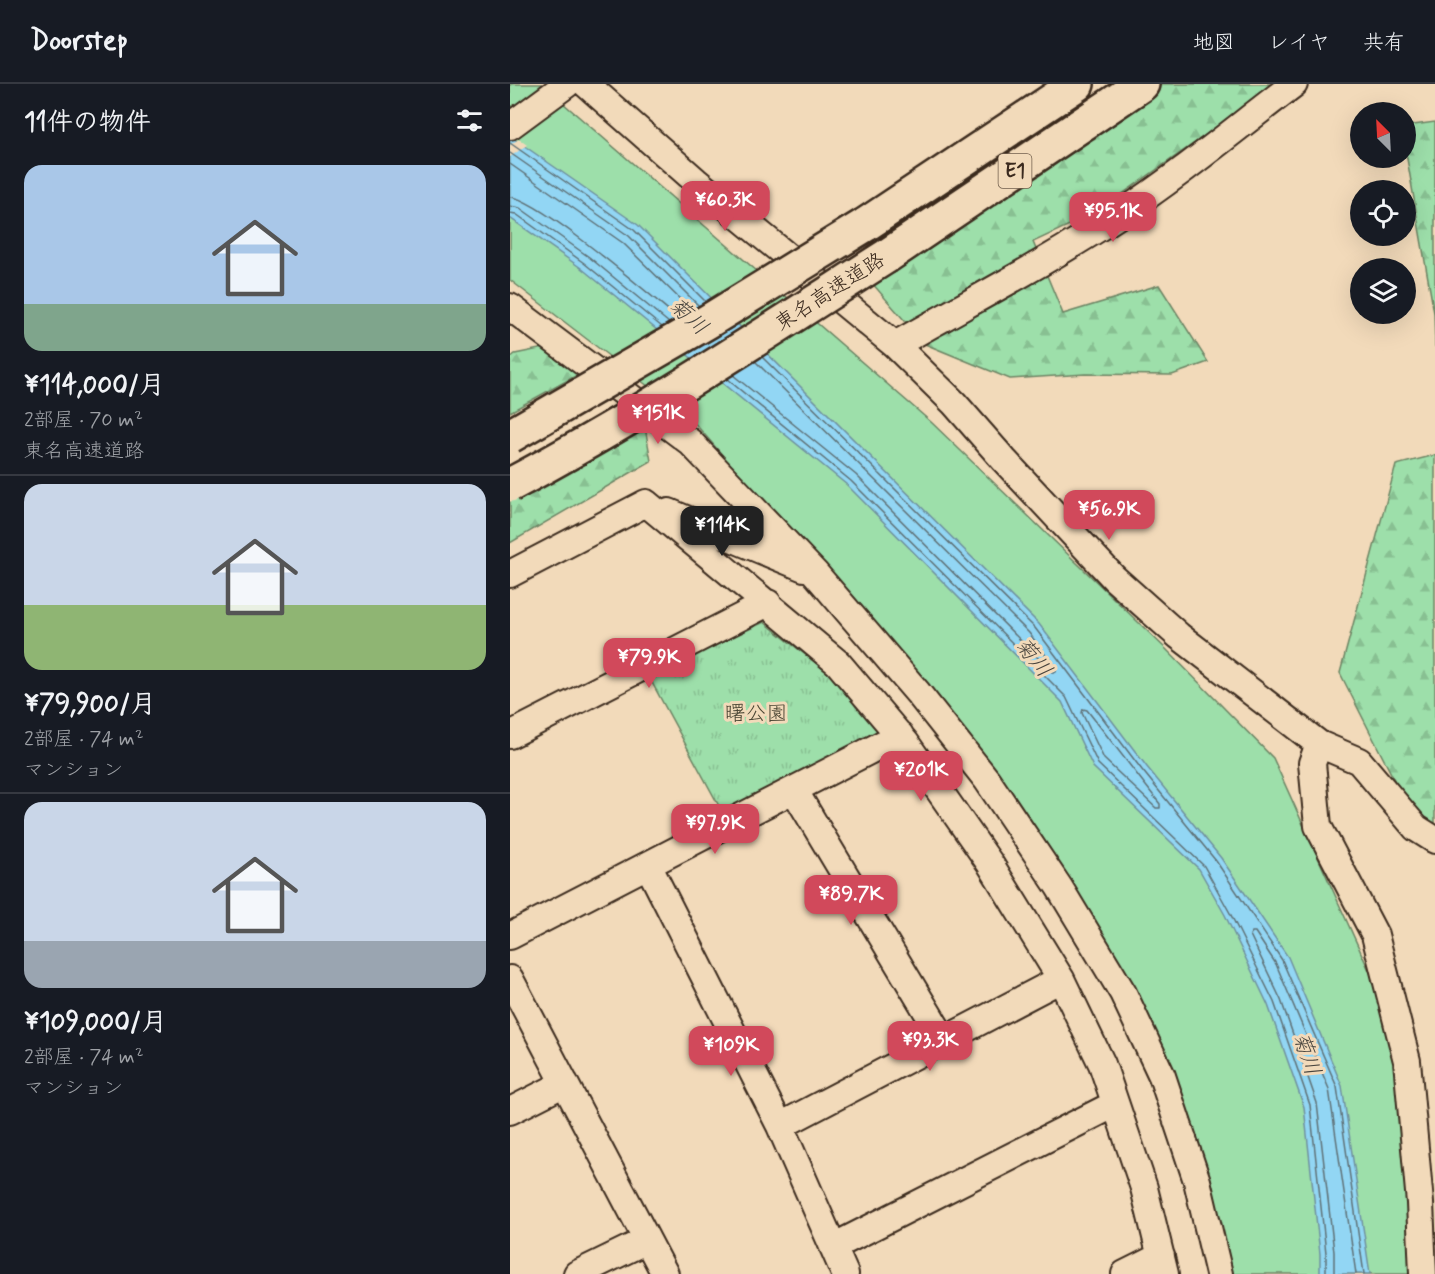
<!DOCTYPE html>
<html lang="ja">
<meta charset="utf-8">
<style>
:root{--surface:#171b24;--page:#242831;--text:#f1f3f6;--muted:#9ea1a6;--line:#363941;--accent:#d1495b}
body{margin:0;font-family:Mynerve,"Klee One",sans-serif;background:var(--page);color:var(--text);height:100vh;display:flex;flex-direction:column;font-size:22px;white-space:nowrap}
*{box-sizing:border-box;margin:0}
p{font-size:20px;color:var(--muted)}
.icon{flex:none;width:33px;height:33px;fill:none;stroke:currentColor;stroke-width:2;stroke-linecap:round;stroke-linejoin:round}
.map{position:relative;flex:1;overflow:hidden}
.drawer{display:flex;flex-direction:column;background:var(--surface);width:510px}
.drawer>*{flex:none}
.needle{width:39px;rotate:336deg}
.buttons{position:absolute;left:840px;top:18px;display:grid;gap:12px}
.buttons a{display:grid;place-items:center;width:66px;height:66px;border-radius:50%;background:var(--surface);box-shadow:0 6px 24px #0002;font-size:30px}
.price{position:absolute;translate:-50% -51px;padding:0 14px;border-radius:12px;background:var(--accent);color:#fff;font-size:20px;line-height:39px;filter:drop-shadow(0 2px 3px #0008)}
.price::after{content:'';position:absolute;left:50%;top:36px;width:18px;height:14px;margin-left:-9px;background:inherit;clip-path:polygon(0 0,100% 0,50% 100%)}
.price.active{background:#222;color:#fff}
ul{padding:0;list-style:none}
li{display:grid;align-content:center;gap:12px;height:318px;padding:0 24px}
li+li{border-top:2px solid var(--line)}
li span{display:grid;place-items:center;height:186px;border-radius:18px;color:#555}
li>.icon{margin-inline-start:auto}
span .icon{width:108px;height:108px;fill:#fffc;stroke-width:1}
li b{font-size:26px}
h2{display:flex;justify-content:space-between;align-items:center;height:72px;padding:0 24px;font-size:26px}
header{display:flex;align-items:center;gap:36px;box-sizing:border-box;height:84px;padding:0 30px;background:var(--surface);border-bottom:2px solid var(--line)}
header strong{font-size:28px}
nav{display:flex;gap:33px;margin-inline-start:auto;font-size:21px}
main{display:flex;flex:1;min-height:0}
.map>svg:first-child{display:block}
</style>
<header>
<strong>Doorstep</strong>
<nav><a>地図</a><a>レイヤ</a><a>共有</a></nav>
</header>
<main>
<section class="drawer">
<h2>11件の物件<svg class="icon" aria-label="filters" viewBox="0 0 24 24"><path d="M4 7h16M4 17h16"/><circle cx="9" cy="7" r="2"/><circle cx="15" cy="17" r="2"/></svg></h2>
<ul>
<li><span style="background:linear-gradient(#a9c7e8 75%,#7fa58c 0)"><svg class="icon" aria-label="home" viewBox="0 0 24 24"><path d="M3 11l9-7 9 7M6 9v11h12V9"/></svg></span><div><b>¥114,000/月</b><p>2部屋 · 70 m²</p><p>東名高速道路</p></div></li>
<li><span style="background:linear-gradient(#c9d6e8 65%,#8fb573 0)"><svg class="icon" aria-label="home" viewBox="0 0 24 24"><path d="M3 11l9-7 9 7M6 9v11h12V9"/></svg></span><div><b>¥79,900/月</b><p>2部屋 · 74 m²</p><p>マンション</p></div></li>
<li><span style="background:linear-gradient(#c9d6e8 75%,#9aa5b1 0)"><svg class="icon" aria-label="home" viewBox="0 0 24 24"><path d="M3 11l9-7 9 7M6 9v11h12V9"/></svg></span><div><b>¥109,000/月</b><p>2部屋 · 74 m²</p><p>マンション</p></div></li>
</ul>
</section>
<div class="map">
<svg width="925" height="1190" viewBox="0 0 925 1190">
<defs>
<pattern id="forest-firs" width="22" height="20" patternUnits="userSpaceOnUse" patternTransform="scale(1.5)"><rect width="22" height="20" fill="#9ddfaa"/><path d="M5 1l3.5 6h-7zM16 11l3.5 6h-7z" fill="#88c092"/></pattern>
<pattern id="park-tufts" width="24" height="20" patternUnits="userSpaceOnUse" patternTransform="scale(1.5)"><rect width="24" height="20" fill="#9ddfaa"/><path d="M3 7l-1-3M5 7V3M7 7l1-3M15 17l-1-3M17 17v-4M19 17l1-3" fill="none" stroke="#88c092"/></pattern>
</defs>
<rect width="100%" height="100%" fill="#f2daba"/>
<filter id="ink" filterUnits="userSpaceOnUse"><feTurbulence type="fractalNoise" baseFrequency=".0167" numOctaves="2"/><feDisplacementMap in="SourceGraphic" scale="12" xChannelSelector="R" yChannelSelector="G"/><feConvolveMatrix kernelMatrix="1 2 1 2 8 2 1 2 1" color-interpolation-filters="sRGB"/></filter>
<g filter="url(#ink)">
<path fill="#9ddfaa" stroke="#6c8464" stroke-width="1.5" d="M 0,0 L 31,0 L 421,338 L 656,565 L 763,674 L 891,957 L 912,1190 L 716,1190 L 613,909 L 341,519 L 182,336 L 0,196 Z"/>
<path fill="url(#forest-firs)" stroke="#6c8464" stroke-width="1.5" d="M 643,0 L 768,0 L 585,129 L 523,158 L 553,230 L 649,201 L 698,278 L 662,291 L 575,290 L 500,295 L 415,260 L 361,198 Z
M 925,38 L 925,263 L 924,229 L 896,69 L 896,42 Z
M 34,264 L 69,290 L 0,328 L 0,274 L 5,270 Z
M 135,343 L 141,377 L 0,459 L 0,417 Z
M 925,371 L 925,747 L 896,719 L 830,589 L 886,381 Z"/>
<path fill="url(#park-tufts)" stroke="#6c8464" stroke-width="1.5" d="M 254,538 L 322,592 L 372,650 L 215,733 L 139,593 Z"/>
<path fill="#92d6f4" stroke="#6f919e" stroke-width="1.5" d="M 0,52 L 128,141 L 529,540 L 637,683 L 711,774 L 778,873 L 832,1002 L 860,1190 L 810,1190 L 810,1170 L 794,1023 L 758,921 L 715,831 L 689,785 L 583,683 L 552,618 L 337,401 L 71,184 L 0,134 Z"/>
<path fill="#f2daba" d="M 9,55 L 17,61 L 0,73 L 0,61 Z"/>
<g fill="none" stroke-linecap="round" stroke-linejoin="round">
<path stroke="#5e6f74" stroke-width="1.5" d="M 0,59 L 124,146 L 196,218
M 0,69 L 119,152 L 189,222
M 0,80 L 113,159 L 181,226
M 0,113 C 27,113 141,212 168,234
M 0,122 L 10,124 L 79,173 L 159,239
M 0,129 L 6,130 L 74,179 L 152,243
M 252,273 L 525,544 L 632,686 L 706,777 L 772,876 L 827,1003 L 854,1190
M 223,291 L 346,391 L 542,588 L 546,588 L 546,585 L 519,549 L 245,277
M 217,295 L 341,397 L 556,613 L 588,680 L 694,782 L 720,829 L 764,918 L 800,1021 L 816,1169 L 816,1190
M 573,625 L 577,626 L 650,720 L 650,724 L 646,724 L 594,675 L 572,629 Z
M 824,1190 L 824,1168 L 807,1019 L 771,916 L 740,851 L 742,848 L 745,848 L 766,880 L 819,1005 L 846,1190"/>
<g stroke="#3b2a1e" stroke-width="30">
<path id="minor" d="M 76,0 L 186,97 L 385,261 L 444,319 L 494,376 L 604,494 L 669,552 L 809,660 L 849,677 L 906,744 L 925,756
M 0,42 L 57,0
M 0,223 L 180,358 L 305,489 L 408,609 L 477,696 L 549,803 L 613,909 L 652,992 L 687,1097 L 709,1190
M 385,261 C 460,218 537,178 609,131 C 670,91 726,44 784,0
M 159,428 L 294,484
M 0,490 L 136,419 L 328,579 L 396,659 L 479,778 L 551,895 L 592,980 L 634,1104 L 655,1190
M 0,651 L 258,519
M 809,660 L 802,679 L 808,742 L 865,851 L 897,977 L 910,1119 L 913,1190
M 284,706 L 434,956
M 138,781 L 270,1042 L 335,1190
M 0,852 L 390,651
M 0,895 L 155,1190
M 0,1027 L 55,999
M 270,1042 L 551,895
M 323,1163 L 605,1020
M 67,1190 L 137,1156
M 615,1190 L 651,1172"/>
</g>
<g stroke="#3b2a1e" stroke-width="38">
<path id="highway" d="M 355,141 L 567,0
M 377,172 L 632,0"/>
</g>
<use href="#minor" stroke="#f2daba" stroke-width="26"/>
<use href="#highway" stroke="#f2daba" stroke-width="33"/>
<g stroke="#3b2a1e" stroke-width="38" stroke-linecap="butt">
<path id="highway-bridge" d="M 0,352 L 197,238 L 355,141
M 0,401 C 130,332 253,251 377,172"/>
</g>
<use href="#highway-bridge" stroke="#f2daba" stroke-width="33"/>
</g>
</g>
<g text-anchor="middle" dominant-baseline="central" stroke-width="6" stroke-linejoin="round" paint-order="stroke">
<rect fill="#f2daba" stroke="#725f4d" stroke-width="1.5" x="488.5" y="70" width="33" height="34" rx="4.5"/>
<g font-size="20" font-weight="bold" fill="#3b2a1e">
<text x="505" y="87">E1</text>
</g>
<g font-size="21" fill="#3b2a1e" stroke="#f2daba">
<text transform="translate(320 208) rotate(-33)">東名高速道路</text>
</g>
<g font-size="21" fill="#4a4533" stroke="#f2daba">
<text x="246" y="630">曙公園</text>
</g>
<g font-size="22" font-style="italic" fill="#48443e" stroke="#f2daba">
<text transform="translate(178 233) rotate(42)">菊川</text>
<text transform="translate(523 574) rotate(51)">菊川</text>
<text transform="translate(796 970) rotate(71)">菊川</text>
</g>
</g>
</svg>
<div class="buttons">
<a><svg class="needle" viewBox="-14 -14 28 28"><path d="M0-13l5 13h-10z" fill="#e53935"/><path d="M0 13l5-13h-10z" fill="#9ea1a6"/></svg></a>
<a><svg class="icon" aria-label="locate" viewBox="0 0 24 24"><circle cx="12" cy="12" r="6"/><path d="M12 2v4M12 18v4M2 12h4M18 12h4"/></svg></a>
<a><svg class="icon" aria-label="layers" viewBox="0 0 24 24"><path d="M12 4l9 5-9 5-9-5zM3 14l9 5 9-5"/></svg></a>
</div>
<b class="price" style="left:215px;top:148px">¥60.3K</b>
<b class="price" style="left:603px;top:159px">¥95.1K</b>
<b class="price" style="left:148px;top:361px">¥151K</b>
<b class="price" style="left:599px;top:457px">¥56.9K</b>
<b class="price active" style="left:212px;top:473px">¥114K</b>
<b class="price" style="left:139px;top:605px">¥79.9K</b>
<b class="price" style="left:411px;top:718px">¥201K</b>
<b class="price" style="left:205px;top:771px">¥97.9K</b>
<b class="price" style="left:341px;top:842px">¥89.7K</b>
<b class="price" style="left:420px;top:988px">¥93.3K</b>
<b class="price" style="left:221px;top:993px">¥109K</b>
</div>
</main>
